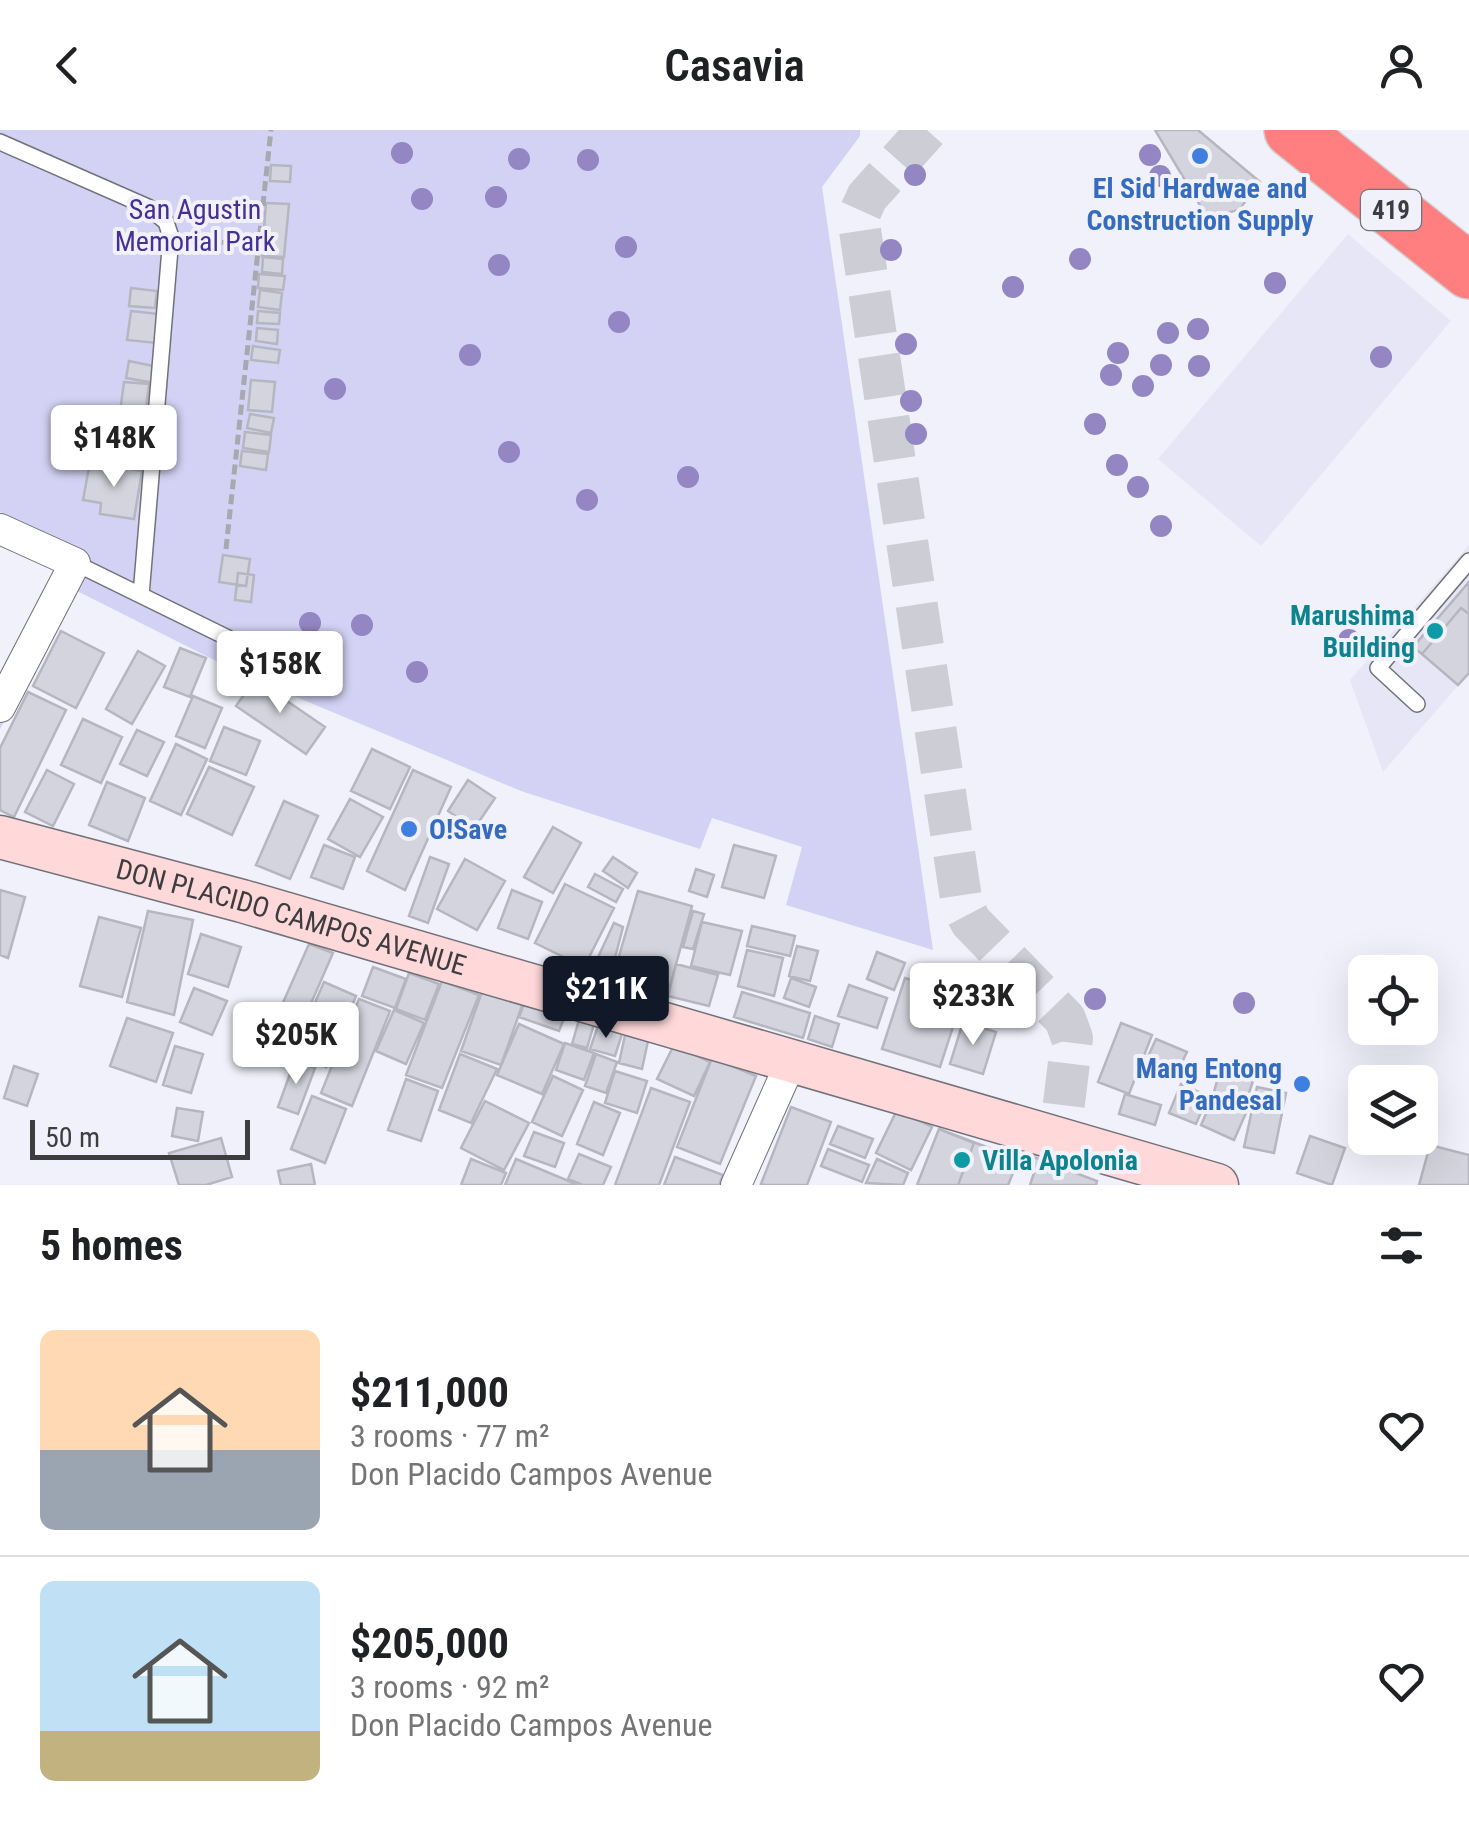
<!DOCTYPE html>
<meta charset="utf-8">
<style>
:root{--surface:#fff;--page:#f6f6f6;--text:#202124;--muted:#757577;--line:#e0e0e0;--accent:#111827}
body{margin:0;font-family:"Roboto Condensed",sans-serif;background:var(--page);color:var(--text);height:100vh;display:flex;flex-direction:column;font-size:38px;white-space:nowrap}
*{box-sizing:border-box;margin:0}
p{font-size:32px;color:var(--muted)}
.icon{flex:none;width:55px;height:55px;fill:none;stroke:currentColor;stroke-width:2;stroke-linecap:round;stroke-linejoin:round}
.map{position:relative;height:1055px;overflow:hidden}
.drawer{display:flex;flex-direction:column;background:var(--surface);flex:1}
.drawer>*{flex:none}
.buttons{position:absolute;left:1348px;top:825px;display:grid;gap:20px}
.buttons a{display:grid;place-items:center;width:90px;height:90px;border-radius:15px;background:var(--surface);box-shadow:0 10px 40px #0002;font-size:50px}
.scale{position:absolute;left:30px;bottom:25px;width:220px;box-sizing:border-box;padding-left:10px;border:5px solid #3d3d40;border-top:0;font-size:28px;line-height:35px;white-space:nowrap;color:#3d3d40;-webkit-text-stroke:8px #f1f1fb;paint-order:stroke}
.price{position:absolute;translate:-50% -85px;padding:0 22px;border-radius:10px;background:#fff;color:#222;font-size:32px;line-height:65px;filter:drop-shadow(0 2px 5px #0008)}
.price::after{content:'';position:absolute;left:50%;top:60px;width:30px;height:22px;margin-left:-15px;background:inherit;clip-path:polygon(0 0,100% 0,50% 100%)}
.price.selected{background:var(--accent);color:#fff}
ul{padding:0;list-style:none}
li{display:flex;align-items:center;gap:30px;height:250px;padding:0 40px}
li+li{border-top:2px solid var(--line)}
li span{display:grid;place-items:center;flex:none;width:280px;height:200px;border-radius:15px;color:#555}
li>.icon{margin-inline-start:auto}
span .icon{width:120px;height:120px;fill:#fffc;stroke-width:1}
li b{font-size:42px}
h2{display:flex;justify-content:space-between;align-items:center;height:120px;padding:0 40px;font-size:42px}
header{display:flex;justify-content:space-between;align-items:center;height:130px;padding:0 40px;background:var(--surface);font-size:45px;font-weight:600}
.map>svg:first-child{display:block}
</style>
<header><svg class="icon" aria-label="back" viewBox="0 0 24 24"><path d="M15 5l-7 7 7 7"/></svg>Casavia<svg class="icon" aria-label="person" viewBox="0 0 24 24"><circle cx="12" cy="8" r="4"/><path d="M4 21q1-7 8-7t8 7"/></svg></header>
<div class="map">
<svg width="1469" height="1055" viewBox="0 0 1469 1055">
<rect width="100%" height="100%" fill="#f1f1fb"/>
<path fill="#e6e6f7" d="M 1348,104 L 1451,191 L 1261,416 L 1158,329 Z
M 1469,415 L 1469,543 L 1383,642 L 1350,550 Z"/>
<path fill="#d3d2f4" d="M 0,0 L 860,0 L 860,6 L 822,57 L 933,820 L 786,775 L 802,717 L 712,688 L 700,719 L 521,661 L 246,546 L 75,460 L 0,599 L 0,553 L 70,414 L 0,382 Z"/>
<path fill="#d4d4de" stroke="#b6b6c0" stroke-width="2.5" d="M 1155,0 L 1198,0 L 1260,52 L 1239,80 L 1207,87 Z
M 271,35 L 291,36 L 290,52 L 270,51 Z
M 266,73 L 289,74 L 284,127 L 262,126 Z
M 263,127 L 283,129 L 282,144 L 262,142 Z
M 259,144 L 285,146 L 283,160 L 258,158 Z
M 131,158 L 157,161 L 155,178 L 129,176 Z
M 260,160 L 282,163 L 280,180 L 258,177 Z
M 131,181 L 159,184 L 156,213 L 127,210 Z
M 258,181 L 280,183 L 279,194 L 257,193 Z
M 257,198 L 278,200 L 277,214 L 256,211 Z
M 253,216 L 280,220 L 278,233 L 251,230 Z
M 129,231 L 158,237 L 155,253 L 126,248 Z
M 251,250 L 275,252 L 272,282 L 248,280 Z
M 124,252 L 149,254 L 145,285 L 120,282 Z
M 119,284 L 151,290 L 142,337 L 110,332 Z
M 250,284 L 274,288 L 271,303 L 247,298 Z
M 245,302 L 271,305 L 269,322 L 243,318 Z
M 242,321 L 268,324 L 266,340 L 240,336 Z
M 107,335 L 142,341 L 134,389 L 100,384 L 101,373 L 83,370 L 89,337 L 107,339 Z
M 223,425 L 250,429 L 246,456 L 219,452 Z
M 238,443 L 254,445 L 251,472 L 235,470 Z
M 1469,452 L 1469,484 L 1461,478 L 1422,524 L 1413,517 Z
M 1461,478 L 1469,484 L 1469,543 L 1458,555 L 1422,524 Z
M 61,501 L 104,523 L 76,578 L 33,556 Z
M 180,518 L 206,528 L 190,567 L 164,557 Z
M 138,521 L 165,536 L 132,594 L 106,579 Z
M 255,549 L 325,597 L 306,624 L 236,576 Z
M 28,562 L 66,580 L 14,687 L 0,680 L 0,618 Z
M 193,566 L 222,578 L 205,618 L 176,606 Z
M 83,589 L 122,607 L 101,653 L 61,635 Z
M 224,597 L 260,611 L 246,645 L 210,631 Z
M 137,600 L 164,612 L 147,646 L 120,634 Z
M 176,614 L 207,629 L 181,685 L 150,671 Z
M 372,619 L 410,637 L 390,679 L 351,661 Z
M 209,637 L 254,657 L 232,705 L 187,684 Z
M 47,640 L 74,654 L 53,696 L 25,682 Z
M 413,640 L 451,657 L 405,760 L 367,741 Z
M 468,650 L 495,668 L 474,699 L 448,681 Z
M 107,652 L 145,668 L 128,711 L 89,695 Z
M 350,669 L 383,687 L 360,727 L 328,709 Z
M 284,671 L 318,686 L 290,749 L 256,735 Z
M 553,697 L 581,713 L 553,763 L 524,747 Z
M 324,715 L 355,727 L 343,759 L 311,747 Z
M 734,715 L 776,726 L 764,768 L 722,757 Z
M 430,727 L 449,734 L 428,793 L 409,786 Z
M 613,727 L 637,743 L 628,758 L 603,741 Z
M 465,729 L 505,751 L 477,800 L 437,779 Z
M 696,739 L 714,745 L 707,767 L 689,761 Z
M 595,744 L 623,759 L 616,772 L 588,757 Z
M 565,754 L 614,778 L 584,837 L 535,813 Z
M 0,760 L 25,767 L 8,828 L 0,825 Z
M 512,760 L 542,772 L 528,809 L 498,798 Z
M 638,761 L 692,776 L 670,856 L 615,840 Z
M 148,781 L 193,790 L 174,885 L 127,872 Z
M 693,781 L 704,784 L 693,819 L 683,817 Z
M 99,787 L 141,798 L 122,867 L 80,856 Z
M 702,792 L 742,801 L 730,845 L 691,836 Z
M 614,793 L 623,797 L 611,843 L 593,838 Z
M 752,796 L 795,806 L 790,826 L 747,816 Z
M 201,804 L 241,817 L 228,857 L 188,844 Z
M 309,814 L 333,823 L 305,887 L 281,877 Z
M 797,816 L 818,821 L 810,851 L 789,846 Z
M 747,820 L 783,828 L 774,866 L 738,856 Z
M 877,822 L 905,833 L 894,860 L 867,849 Z
M 676,834 L 718,845 L 709,876 L 668,866 Z
M 373,837 L 406,849 L 395,878 L 362,866 Z
M 409,843 L 439,854 L 425,890 L 396,879 Z
M 791,848 L 816,857 L 809,877 L 784,868 Z
M 905,848 L 963,866 L 940,937 L 882,919 Z
M 442,851 L 479,865 L 442,958 L 406,945 Z
M 324,852 L 356,866 L 326,937 L 293,923 Z
M 849,855 L 887,868 L 877,898 L 838,886 Z
M 194,858 L 227,871 L 212,905 L 180,892 Z
M 483,859 L 523,873 L 501,935 L 461,921 Z
M 742,862 L 810,883 L 803,908 L 734,887 Z
M 528,864 L 568,878 L 559,901 L 519,887 Z
M 359,869 L 390,881 L 352,976 L 321,963 Z
M 394,880 L 424,893 L 406,934 L 376,921 Z
M 815,886 L 839,894 L 832,917 L 808,909 Z
M 127,888 L 173,903 L 156,952 L 110,936 Z
M 579,890 L 594,894 L 587,918 L 572,914 Z
M 963,892 L 996,902 L 983,944 L 950,934 Z
M 1121,893 L 1152,905 L 1129,964 L 1098,952 Z
M 519,894 L 564,914 L 542,964 L 497,945 Z
M 598,896 L 622,904 L 615,926 L 590,919 Z
M 625,905 L 648,911 L 642,939 L 619,933 Z
M 1156,909 L 1187,922 L 1176,945 L 1146,931 Z
M 565,913 L 594,923 L 584,950 L 556,940 Z
M 674,915 L 710,932 L 694,966 L 657,949 Z
M 175,916 L 203,924 L 191,963 L 163,955 Z
M 460,924 L 497,939 L 471,993 L 439,980 Z
M 596,924 L 617,932 L 606,963 L 585,956 Z
M 712,928 L 756,946 L 720,1034 L 677,1017 Z
M 295,930 L 315,938 L 298,984 L 278,977 Z
M 14,936 L 38,944 L 27,976 L 4,968 Z
M 1220,940 L 1253,951 L 1246,972 L 1214,962 Z
M 615,941 L 647,951 L 637,983 L 605,973 Z
M 553,946 L 583,960 L 562,1006 L 532,992 Z
M 406,949 L 438,961 L 421,1011 L 388,1000 Z
M 1181,954 L 1208,966 L 1196,994 L 1169,983 Z
M 1257,957 L 1286,963 L 1274,1023 L 1244,1017 Z
M 651,958 L 690,972 L 659,1055 L 615,1055 Z
M 1125,964 L 1161,975 L 1155,995 L 1119,984 Z
M 312,966 L 346,979 L 325,1033 L 291,1019 Z
M 1213,968 L 1246,983 L 1234,1010 L 1201,995 Z
M 485,971 L 529,993 L 504,1040 L 461,1018 Z
M 594,972 L 620,983 L 603,1025 L 577,1014 Z
M 791,977 L 831,992 L 807,1055 L 765,1055 L 761,1054 Z
M 177,978 L 203,982 L 198,1011 L 172,1006 Z
M 897,980 L 932,997 L 911,1040 L 876,1023 Z
M 838,996 L 873,1009 L 865,1028 L 830,1014 Z
M 939,999 L 974,1013 L 958,1055 L 917,1055 Z
M 939,999 L 1000,1022 L 996,1037 L 1013,1043 L 1008,1055 L 917,1055 Z
M 534,1002 L 564,1013 L 555,1037 L 524,1026 Z
M 1310,1006 L 1345,1018 L 1332,1055 L 1297,1043 Z
M 221,1008 L 232,1047 L 206,1055 L 179,1055 L 169,1023 Z
M 1430,1015 L 1469,1025 L 1469,1055 L 1419,1055 Z
M 828,1019 L 869,1035 L 862,1052 L 821,1036 Z
M 579,1024 L 611,1037 L 603,1055 L 583,1055 L 568,1049 Z
M 1031,1026 L 1097,1051 L 1096,1055 L 1030,1055 L 1034,1043 L 1027,1039 Z
M 675,1027 L 723,1045 L 719,1055 L 664,1055 Z
M 471,1029 L 506,1043 L 501,1055 L 461,1055 Z
M 516,1029 L 578,1055 L 505,1055 Z
M 877,1029 L 908,1043 L 903,1055 L 866,1053 Z
M 311,1034 L 315,1055 L 281,1055 L 278,1041 Z"/>
<g fill="none" stroke-linecap="round" stroke-linejoin="round">
<path stroke="#cdcdd6" stroke-width="42" stroke-dasharray="42 21" stroke-linecap="butt" d="M 927,0 L 867,67 L 858,87 L 962,775 L 971,792 L 1065,889 L 1072,908 L 1060,1006"/>
<g stroke="#71717a" stroke-width="18">
<path id="lane" d="M 0,12 L 148,77 L 166,92 L 171,107 L 141,465
M 75,433 L 228,508
M 1417,574 L 1378,538 L 1469,431"/>
</g>
<g stroke="#71717a" stroke-width="32">
<path id="street" d="M 0,399 L 75,433 L 0,577
M 736,1055 L 791,932"/>
</g>
<g stroke="#71717a" stroke-width="45">
<g id="secondary">
<path id="s1" d="M 0,707 L 242,771 L 1217,1055"/>
</g>
</g>
<g stroke="#d0d0d1" stroke-width="58">
<path id="highway" d="M 1292,0 L 1469,141"/>
</g>
<path stroke="#a8a8af" stroke-width="5" stroke-dasharray="10 5" stroke-linecap="butt" d="M 192,109 L 259,116
M 226,419 L 271,0"/>
<use href="#lane" stroke="#fff" stroke-width="15"/>
<use href="#street" stroke="#fff" stroke-width="30"/>
<use href="#secondary" stroke="#ffd8d9" stroke-width="42"/>
<use href="#highway" stroke="#ff7e80" stroke-width="55"/>
</g>
<g fill="#9386c3">
<circle cx="402" cy="23" r="11"/>
<circle cx="1150" cy="25" r="11"/>
<circle cx="519" cy="29" r="11"/>
<circle cx="588" cy="30" r="11"/>
<circle cx="915" cy="45" r="11"/>
<circle cx="1160" cy="46" r="11"/>
<circle cx="496" cy="67" r="11"/>
<circle cx="422" cy="69" r="11"/>
<circle cx="626" cy="117" r="11"/>
<circle cx="891" cy="120" r="11"/>
<circle cx="1080" cy="129" r="11"/>
<circle cx="499" cy="135" r="11"/>
<circle cx="1275" cy="153" r="11"/>
<circle cx="1013" cy="157" r="11"/>
<circle cx="619" cy="192" r="11"/>
<circle cx="1198" cy="199" r="11"/>
<circle cx="1168" cy="203" r="11"/>
<circle cx="906" cy="214" r="11"/>
<circle cx="1118" cy="223" r="11"/>
<circle cx="470" cy="225" r="11"/>
<circle cx="1381" cy="227" r="11"/>
<circle cx="1161" cy="235" r="11"/>
<circle cx="1199" cy="236" r="11"/>
<circle cx="1111" cy="245" r="11"/>
<circle cx="1143" cy="256" r="11"/>
<circle cx="335" cy="259" r="11"/>
<circle cx="911" cy="271" r="11"/>
<circle cx="1095" cy="294" r="11"/>
<circle cx="916" cy="304" r="11"/>
<circle cx="509" cy="322" r="11"/>
<circle cx="1117" cy="335" r="11"/>
<circle cx="688" cy="347" r="11"/>
<circle cx="1138" cy="357" r="11"/>
<circle cx="587" cy="370" r="11"/>
<circle cx="1161" cy="396" r="11"/>
<circle cx="310" cy="493" r="11"/>
<circle cx="362" cy="495" r="11"/>
<circle cx="1349" cy="510" r="11"/>
<circle cx="417" cy="542" r="11"/>
<circle cx="1095" cy="869" r="11"/>
<circle cx="1244" cy="873" r="11"/>
</g>
<g fill="#3f7fe0" stroke="#f1f1fb" stroke-width="4">
<circle cx="1200" cy="26" r="10"/>
<circle cx="409" cy="699" r="10"/>
<circle cx="1302" cy="954" r="10"/>
</g>
<g fill="#0f9aa8" stroke="#f1f1fb" stroke-width="4">
<circle cx="1435" cy="501" r="10"/>
<circle cx="962" cy="1030" r="10"/>
</g>
<g text-anchor="middle" dominant-baseline="central" stroke-width="8" stroke-linejoin="round" paint-order="stroke">
<rect fill="#f1f1fb" stroke="#737378" stroke-width="2.5" x="1361" y="60" width="60" height="40" rx="8"/>
<g font-size="25" font-weight="bold" fill="#3d3d40">
<text x="1391" y="80">419</text>
</g>
<g font-size="28" font-weight="bold" fill="#366cbe" stroke="#f1f1fb">
<text x="1200" y="58">El Sid Hardwae and<tspan x="1200" dy="32">Construction Supply</tspan></text>
<text x="429" y="699" text-anchor="start">O!Save</text>
<text x="1282" y="938" text-anchor="end">Mang Entong<tspan x="1282" dy="32">Pandesal</tspan></text>
</g>
<g font-size="28" fill="#462f95" stroke="#f1f1fb">
<text x="195" y="79">San Agustin<tspan x="195" dy="32">Memorial Park</tspan></text>
</g>
<g font-size="28" font-weight="bold" fill="#0d838f" stroke="#f1f1fb" text-anchor="end">
<text x="1415" y="485">Marushima<tspan x="1415" dy="32">Building</tspan></text>
<text x="982" y="1030" text-anchor="start">Villa Apolonia</text>
</g>
<g font-size="28" fill="#3d3d40" stroke="#f1f1fb">
<text stroke="none"><textPath href="#s1" startOffset="302">DON PLACIDO CAMPOS AVENUE</textPath></text>
</g>
</g>
</svg>
<div class="buttons">
<a><svg class="icon" aria-label="locate" viewBox="0 0 24 24"><circle cx="12" cy="12" r="6"/><path d="M12 2v4M12 18v4M2 12h4M18 12h4"/></svg></a>
<a><svg class="icon" aria-label="layers" viewBox="0 0 24 24"><path d="M12 4l9 5-9 5-9-5zM3 14l9 5 9-5"/></svg></a>
</div>
<div class="scale">50 m</div>
<b class="price" style="left:114px;top:360px">$148K</b>
<b class="price" style="left:280px;top:586px">$158K</b>
<b class="price selected" style="left:606px;top:911px">$211K</b>
<b class="price" style="left:973px;top:918px">$233K</b>
<b class="price" style="left:296px;top:957px">$205K</b>
</div>
<section class="drawer">
<h2>5 homes<svg class="icon" aria-label="filters" viewBox="0 0 24 24"><path d="M4 7h16M4 17h16"/><circle cx="9" cy="7" r="2"/><circle cx="15" cy="17" r="2"/></svg></h2>
<ul>
<li><span style="background:linear-gradient(#ffd9b3 60%,#9aa5b1 0)"><svg class="icon" aria-label="home" viewBox="0 0 24 24"><path d="M3 11l9-7 9 7M6 9v11h12V9"/></svg></span><div><b>$211,000</b><p>3 rooms · 77 m²</p><p>Don Placido Campos Avenue</p></div><svg class="icon" aria-label="heart" viewBox="0 0 24 24"><path d="M12 20l-8-8c-3-5 5-10 8-4 3-6 11-1 8 4z"/></svg></li>
<li><span style="background:linear-gradient(#bfe0f5 75%,#c2b280 0)"><svg class="icon" aria-label="home" viewBox="0 0 24 24"><path d="M3 11l9-7 9 7M6 9v11h12V9"/></svg></span><div><b>$205,000</b><p>3 rooms · 92 m²</p><p>Don Placido Campos Avenue</p></div><svg class="icon" aria-label="heart" viewBox="0 0 24 24"><path d="M12 20l-8-8c-3-5 5-10 8-4 3-6 11-1 8 4z"/></svg></li>
</ul>
</section>
